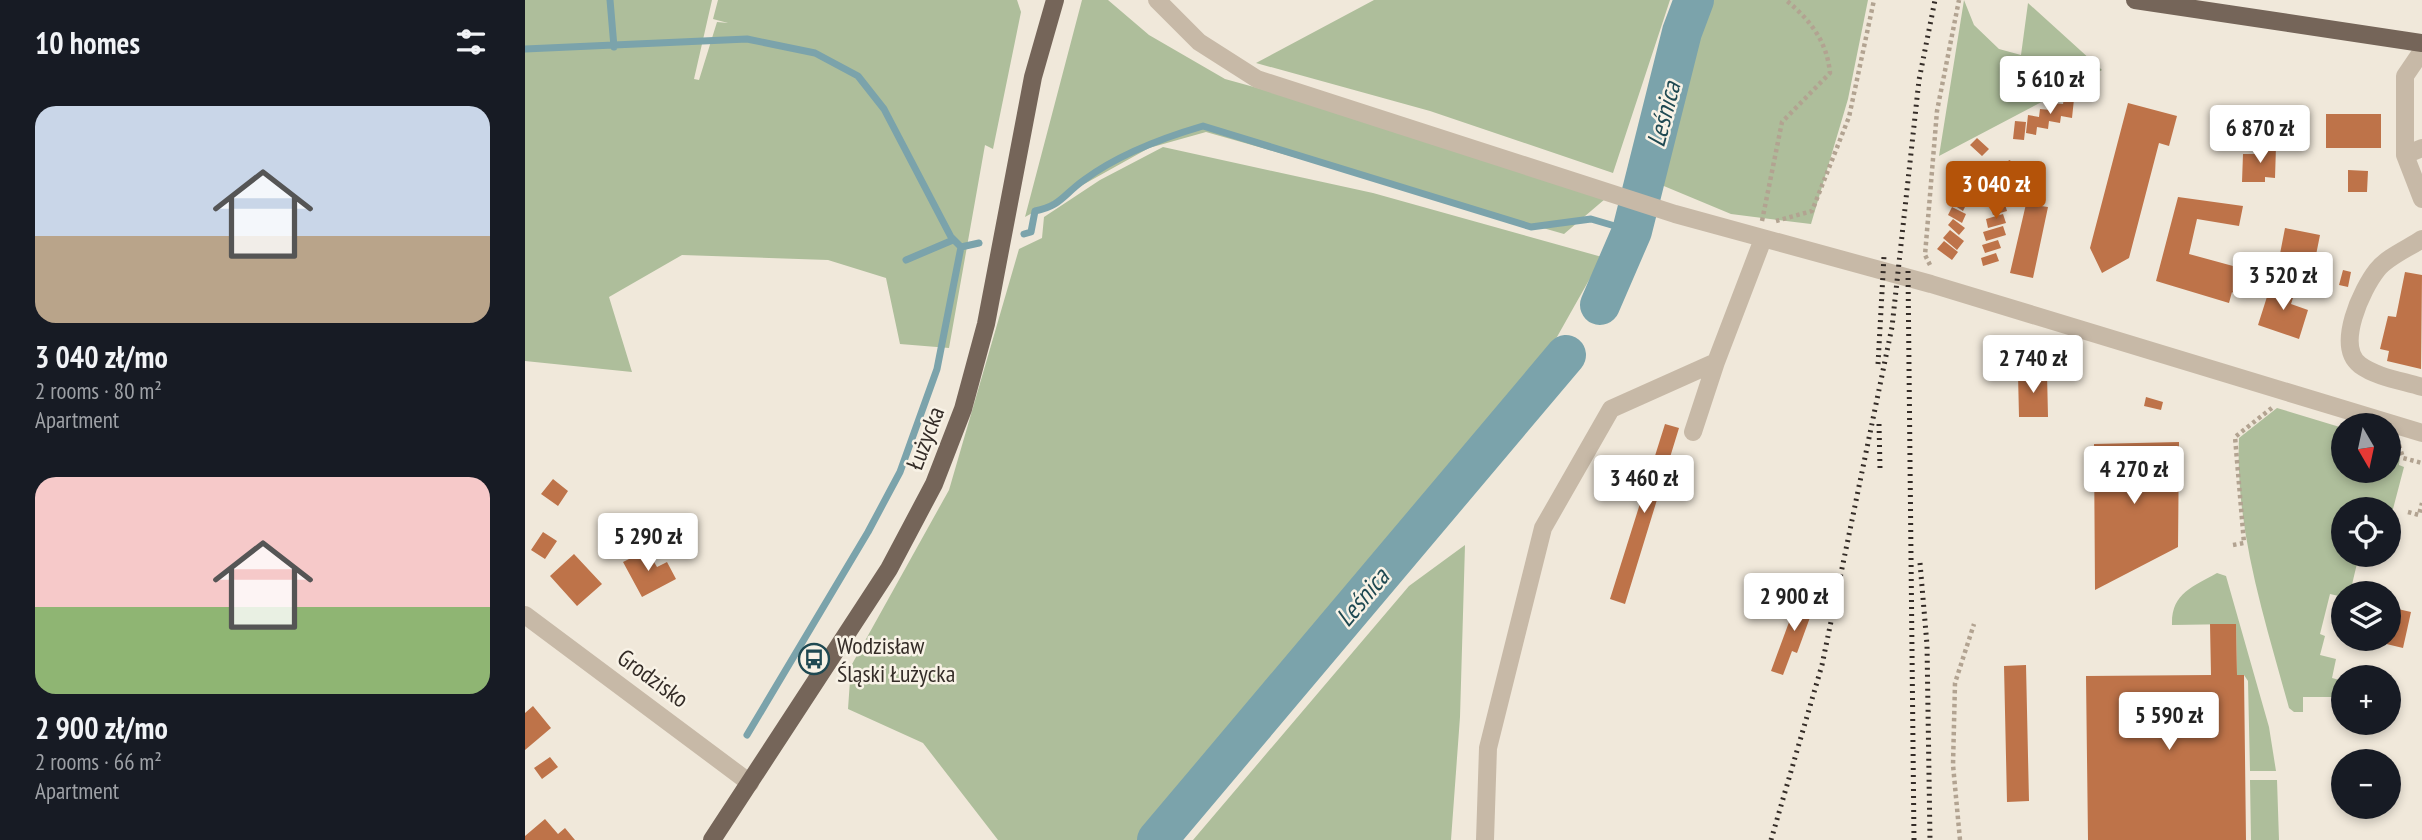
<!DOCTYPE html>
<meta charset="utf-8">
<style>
:root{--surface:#171b24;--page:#20242c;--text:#f1f3f6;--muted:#9ea1a6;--accent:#b45309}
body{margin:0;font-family:"PT Sans Narrow",sans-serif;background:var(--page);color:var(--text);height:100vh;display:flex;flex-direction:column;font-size:26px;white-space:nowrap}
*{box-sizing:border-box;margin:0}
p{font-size:23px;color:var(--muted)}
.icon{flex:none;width:38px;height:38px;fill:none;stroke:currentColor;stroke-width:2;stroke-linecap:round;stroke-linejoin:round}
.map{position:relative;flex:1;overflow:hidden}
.panel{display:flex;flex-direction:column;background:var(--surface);width:525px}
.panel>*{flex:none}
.needle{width:46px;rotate:171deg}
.tools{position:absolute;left:1806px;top:413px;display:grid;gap:14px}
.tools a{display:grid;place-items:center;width:70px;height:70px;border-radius:50%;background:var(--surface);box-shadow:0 4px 10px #0003;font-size:35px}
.price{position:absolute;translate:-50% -60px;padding:0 16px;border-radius:7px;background:#fff;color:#222;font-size:23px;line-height:46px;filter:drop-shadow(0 2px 4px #0008)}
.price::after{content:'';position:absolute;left:50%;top:42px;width:21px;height:16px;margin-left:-10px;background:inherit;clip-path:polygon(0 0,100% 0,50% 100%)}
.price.current{background:var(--accent);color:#fff}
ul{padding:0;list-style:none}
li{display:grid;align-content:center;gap:14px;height:371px;padding:0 35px}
li span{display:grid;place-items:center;height:217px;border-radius:21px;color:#555}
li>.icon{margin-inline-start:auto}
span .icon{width:126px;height:126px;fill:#fffc;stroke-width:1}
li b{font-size:30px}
h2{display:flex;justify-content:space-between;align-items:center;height:84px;padding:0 35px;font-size:30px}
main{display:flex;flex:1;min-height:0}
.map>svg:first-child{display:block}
</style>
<main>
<section class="panel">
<h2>10 homes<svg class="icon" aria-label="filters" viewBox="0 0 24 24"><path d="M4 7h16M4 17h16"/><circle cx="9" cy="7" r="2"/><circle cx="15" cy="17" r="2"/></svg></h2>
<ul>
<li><span style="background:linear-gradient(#c9d6e8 60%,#b9a48a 0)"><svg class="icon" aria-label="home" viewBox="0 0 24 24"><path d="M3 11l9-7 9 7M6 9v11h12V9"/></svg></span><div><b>3 040 zł/mo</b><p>2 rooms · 80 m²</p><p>Apartment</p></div></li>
<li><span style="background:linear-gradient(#f6c9c9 60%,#8fb573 0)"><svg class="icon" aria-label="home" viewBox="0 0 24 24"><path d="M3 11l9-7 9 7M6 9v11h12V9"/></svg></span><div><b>2 900 zł/mo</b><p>2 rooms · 66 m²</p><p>Apartment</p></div></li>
</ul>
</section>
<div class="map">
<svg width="1897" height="840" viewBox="0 0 1897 840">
<rect width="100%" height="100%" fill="#f0e8da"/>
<path fill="#aebe9b" d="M 0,0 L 187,0 L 169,79 L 174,80 L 192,22 L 203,23 L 188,19 L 193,0 L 492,0 L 496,12 L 468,149 L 460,145 L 424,348 L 375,344 L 361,278 L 303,260 L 157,255 L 84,297 L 107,372 L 0,361 Z
M 557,0 L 583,0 L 624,35 L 700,79 L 805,108 L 1080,199 L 1039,234 L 681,132 L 624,148 L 500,217 Z
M 849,0 L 1145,0 L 1088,173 L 905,111 L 731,63 Z
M 1186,0 L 1343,0 L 1323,99 L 1286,224 L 1206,214 L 1134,184 Z
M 1439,0 L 1449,25 L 1474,49 L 1496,55 L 1503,3 L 1577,70 L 1414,156 Z
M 638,147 L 848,193 L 1077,257 L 1019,360 L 618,840 L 473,840 L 398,743 L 323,709 L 326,666 L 424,490 L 494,249 L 517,238 L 519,217 L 575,180 Z
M 1752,408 L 1818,428 L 1818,471 L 1864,471 L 1864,442 L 1870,445 L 1875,458 L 1874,465 L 1879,467 L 1868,509 L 1818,509 L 1818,555 L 1834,555 L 1825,593 L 1818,593 L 1818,597 L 1805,594 L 1795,634 L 1800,636 L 1795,655 L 1811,659 L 1807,678 L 1818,681 L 1818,697 L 1778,697 L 1778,712 L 1769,712 L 1764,708 C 1740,620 1710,530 1714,438 Z
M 940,545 L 935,717 L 926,840 L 668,840 L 884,586 Z
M 1692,573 L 1701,576 L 1744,727 L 1751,771 L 1725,771 L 1723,681 L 1719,675 L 1712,675 L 1711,624 L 1647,625 C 1646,593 1668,587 1692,573 Z
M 1725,780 L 1752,780 L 1754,840 L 1726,840 Z"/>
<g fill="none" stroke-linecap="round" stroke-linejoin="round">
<path stroke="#7ba3ab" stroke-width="7" d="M 85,0 L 89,47
M 0,49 L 222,39 L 290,53 L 333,76 L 359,109 L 426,237 L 436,247 L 454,243
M 499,234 L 506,232 L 510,211 C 536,206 539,194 559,180 C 594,154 637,138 678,126 L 1006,227 L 1066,219 L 1107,231
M 381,260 L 428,240
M 222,735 L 343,532 L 375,472 L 412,369 L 436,247"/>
<path stroke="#7ba3ab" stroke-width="40" d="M 1075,305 L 1107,231 L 1157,32 L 1169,0
M 632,840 L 1041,355"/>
</g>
<path fill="#be7349" d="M 1539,98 L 1549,99 L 1547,118 L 1536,116 L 1535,123 L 1524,121 L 1523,129 L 1512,127 L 1511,135 L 1501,133 L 1503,115 L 1514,117 L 1515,109 L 1526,110 L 1527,103 L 1538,104 Z
M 1603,103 L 1652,116 L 1644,146 L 1634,143 L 1604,258 L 1577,273 L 1565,248 Z
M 1801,114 L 1856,114 L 1856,148 L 1801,148 Z
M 1490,121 L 1501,122 L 1499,140 L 1488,139 Z
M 1452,138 L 1464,149 L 1457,156 L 1445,145 Z
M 1731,146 L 1751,146 L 1750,178 L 1740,177 L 1740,182 L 1717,182 L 1718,154 L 1731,154 Z
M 1485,160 L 1489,169 L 1474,176 L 1470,167 Z
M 1432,169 L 1447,178 L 1442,188 L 1426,178 Z
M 1823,170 L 1843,171 L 1842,192 L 1823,192 Z
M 1483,174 L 1487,183 L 1471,190 L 1467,181 Z
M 1430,182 L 1445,191 L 1440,199 L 1425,191 Z
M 1481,187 L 1484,197 L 1468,202 L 1465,193 Z
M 1429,194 L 1442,203 L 1438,211 L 1424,202 Z
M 1653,197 L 1718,206 L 1714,226 L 1672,219 L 1664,254 L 1708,266 L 1710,281 L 1716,283 L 1712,295 L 1707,292 L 1704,303 L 1631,281 Z
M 1479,201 L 1482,211 L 1468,215 L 1465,205 Z
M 1501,204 L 1523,207 L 1508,278 L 1485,273 Z
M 1427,207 L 1441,214 L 1437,223 L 1423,215 Z
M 1478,214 L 1481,223 L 1463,228 L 1461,219 Z
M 1428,219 L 1440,228 L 1434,235 L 1423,225 Z
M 1478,226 L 1481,235 L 1461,241 L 1458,232 Z
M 1760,228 L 1795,235 L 1789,265 L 1754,259 Z
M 1425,230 L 1439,241 L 1432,250 L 1418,238 Z
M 1473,240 L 1476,248 L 1460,253 L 1457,245 Z
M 1419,241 L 1433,252 L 1427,260 L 1412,249 Z
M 1471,253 L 1474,261 L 1458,266 L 1456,258 Z
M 1818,270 L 1826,272 L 1823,287 L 1814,285 Z
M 1880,272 L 1897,275 L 1896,369 L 1862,361 L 1864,351 L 1855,349 L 1863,316 L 1871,317 Z
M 1747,281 L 1771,289 L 1766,304 L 1783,310 L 1774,339 L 1733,325 Z
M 1522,373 L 1523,417 L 1494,417 L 1493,374 Z
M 1621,397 L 1638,402 L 1636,410 L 1619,406 Z
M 1140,424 L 1154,428 L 1100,604 L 1085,599 Z
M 1654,442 L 1653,547 L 1570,590 L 1569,444 Z
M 28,479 L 43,491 L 33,506 L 16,494 Z
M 18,532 L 32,541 L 20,559 L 6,550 Z
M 122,550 L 132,567 L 142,562 L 151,579 L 117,597 L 98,562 Z
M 49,554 L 77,584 L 52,606 L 25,576 Z
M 1274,595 L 1291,601 L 1272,653 L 1267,651 L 1258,675 L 1246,671 Z
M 1864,607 L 1886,612 L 1878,648 L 1849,641 L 1864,639 Z
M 1685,624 L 1711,624 L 1712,675 L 1719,675 L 1721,840 L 1563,840 L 1561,676 L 1686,675 Z
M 1501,665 L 1504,801 L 1482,802 L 1479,666 Z
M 8,706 L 26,728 L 0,750 L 0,713 Z
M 25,757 L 33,767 L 17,779 L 9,768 Z
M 20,819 L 33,834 L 40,828 L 50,840 L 0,840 L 0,836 Z"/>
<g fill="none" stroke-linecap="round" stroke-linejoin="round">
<path stroke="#b2a391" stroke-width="4.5" stroke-dasharray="3.5 3.5" stroke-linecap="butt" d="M 1237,221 L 1257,122 L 1305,73 C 1302,41 1285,20 1261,0
M 1251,221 L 1287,211 L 1324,117 L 1349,0
M 1405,265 L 1400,255 L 1412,111 L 1434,0
M 1874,445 L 1878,458 L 1897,463
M 1883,512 L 1894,515 L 1897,503
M 1708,545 L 1719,543 L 1710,437 L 1748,407
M 1435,840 L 1428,765 L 1430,683 L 1449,624"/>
<path stroke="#c7b9a7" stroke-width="18" d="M 632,0 L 674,42 L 732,79 L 1150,214 L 1406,284 L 1897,433
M 1897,51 L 1880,76 L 1880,155 L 1897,199
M 1880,155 L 1897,148
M 1897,239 C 1884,248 1862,257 1852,270 C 1837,289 1810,346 1835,365 C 1851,377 1878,381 1897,387
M 1168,432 L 1191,362
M 0,615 L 225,783
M 960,840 L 963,748 L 1018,528 L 1086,409 L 1191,362 L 1238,239"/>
<path stroke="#756559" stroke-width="18" d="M 1610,0 L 1897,43
M 187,840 L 364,569 L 409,484 L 438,409 L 461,324 L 508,77 L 530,0"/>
<path stroke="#342c27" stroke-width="5" stroke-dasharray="2 5" stroke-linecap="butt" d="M 1383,271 L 1389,840
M 1353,364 L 1359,256
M 1354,424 L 1355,468
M 1395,563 L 1402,645 L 1405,840
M 1246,840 L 1297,665 L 1367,327 L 1394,80 L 1410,0"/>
</g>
<defs>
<g id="bus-ring" transform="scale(1.575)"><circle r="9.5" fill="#f8f2e6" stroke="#1f4952" stroke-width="1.5"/><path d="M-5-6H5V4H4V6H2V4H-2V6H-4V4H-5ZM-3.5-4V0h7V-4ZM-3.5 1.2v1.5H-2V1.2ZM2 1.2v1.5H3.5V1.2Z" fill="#1f4952"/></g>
</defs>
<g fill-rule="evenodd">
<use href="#bus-ring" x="289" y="659"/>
</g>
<g text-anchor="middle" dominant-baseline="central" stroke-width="5" stroke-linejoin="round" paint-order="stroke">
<g font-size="24" fill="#342c27" stroke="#f8f2e6">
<text transform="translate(400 438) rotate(-69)">Łużycka</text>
<text transform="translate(128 678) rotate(36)">Grodzisko</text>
</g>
<g font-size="24" fill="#342c27" stroke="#f8f2e6" text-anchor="start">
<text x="312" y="645">Wodzisław<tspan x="312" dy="28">Śląski Łużycka</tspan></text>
</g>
<g font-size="26" font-style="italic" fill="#1f4952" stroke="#f8f2e6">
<text transform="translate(1138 114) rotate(-75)">Leśnica</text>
<text transform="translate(837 597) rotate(-50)">Leśnica</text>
</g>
</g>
</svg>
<div class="tools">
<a><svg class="needle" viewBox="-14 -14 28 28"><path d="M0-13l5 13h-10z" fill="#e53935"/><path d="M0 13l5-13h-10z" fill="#9ea1a6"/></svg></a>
<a><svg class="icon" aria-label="locate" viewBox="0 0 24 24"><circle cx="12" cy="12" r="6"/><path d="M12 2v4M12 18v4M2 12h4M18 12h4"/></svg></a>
<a><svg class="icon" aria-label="layers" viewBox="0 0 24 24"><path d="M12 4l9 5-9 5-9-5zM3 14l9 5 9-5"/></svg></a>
<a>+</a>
<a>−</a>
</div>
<b class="price" style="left:1525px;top:116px">5 610 zł</b>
<b class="price" style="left:1735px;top:165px">6 870 zł</b>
<b class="price current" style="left:1471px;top:221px">3 040 zł</b>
<b class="price" style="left:1758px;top:312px">3 520 zł</b>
<b class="price" style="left:1508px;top:395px">2 740 zł</b>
<b class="price" style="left:1609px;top:506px">4 270 zł</b>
<b class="price" style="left:1119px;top:515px">3 460 zł</b>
<b class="price" style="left:123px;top:573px">5 290 zł</b>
<b class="price" style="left:1269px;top:633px">2 900 zł</b>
<b class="price" style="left:1644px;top:752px">5 590 zł</b>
</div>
</main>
